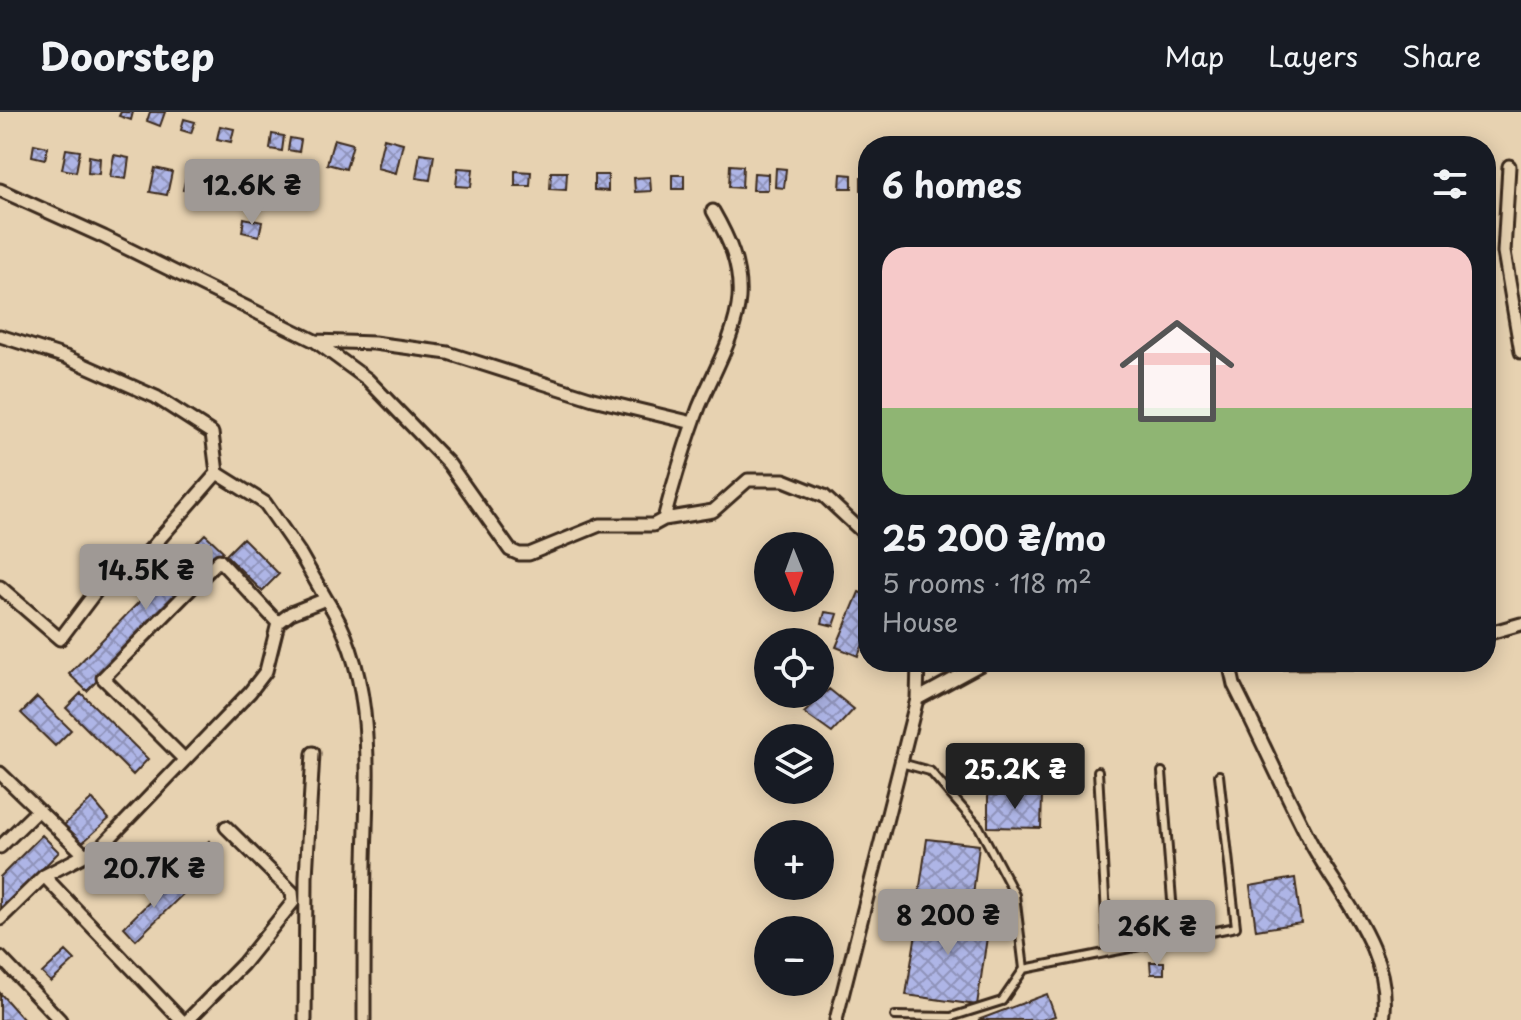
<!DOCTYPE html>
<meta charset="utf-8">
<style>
:root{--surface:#171b24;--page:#20242c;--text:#f1f3f6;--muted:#9ea1a6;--line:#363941;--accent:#9f9995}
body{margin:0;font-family:"Playpen Sans",sans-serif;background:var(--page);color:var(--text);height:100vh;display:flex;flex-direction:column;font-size:30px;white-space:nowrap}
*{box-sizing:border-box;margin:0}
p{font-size:26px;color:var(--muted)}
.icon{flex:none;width:44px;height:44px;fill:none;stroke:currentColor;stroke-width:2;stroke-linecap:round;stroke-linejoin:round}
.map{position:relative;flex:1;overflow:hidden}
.sheet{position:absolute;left:858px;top:24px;width:638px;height:536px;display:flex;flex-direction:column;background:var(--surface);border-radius:32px;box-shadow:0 4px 20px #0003}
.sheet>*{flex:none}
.needle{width:52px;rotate:179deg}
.controls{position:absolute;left:754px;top:420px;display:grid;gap:16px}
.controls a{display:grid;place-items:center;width:80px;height:80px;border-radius:50%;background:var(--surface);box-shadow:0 4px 20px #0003;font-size:40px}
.price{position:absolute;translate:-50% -68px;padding:0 18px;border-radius:8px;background:var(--accent);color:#111;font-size:26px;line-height:52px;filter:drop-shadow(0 2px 4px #0008)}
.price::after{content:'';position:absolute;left:50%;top:48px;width:24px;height:18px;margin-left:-12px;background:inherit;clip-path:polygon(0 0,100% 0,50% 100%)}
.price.on{background:#222;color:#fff}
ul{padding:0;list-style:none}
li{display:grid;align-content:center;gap:16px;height:424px;padding:0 24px}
li span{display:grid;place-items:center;height:248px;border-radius:24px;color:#555}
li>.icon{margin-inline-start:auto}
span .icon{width:144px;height:144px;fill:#fffc;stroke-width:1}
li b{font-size:34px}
h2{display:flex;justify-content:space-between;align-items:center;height:96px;padding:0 24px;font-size:34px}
header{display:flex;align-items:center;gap:48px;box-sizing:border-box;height:112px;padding:0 40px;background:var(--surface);border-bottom:2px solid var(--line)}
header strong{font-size:38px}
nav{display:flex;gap:44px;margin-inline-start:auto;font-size:28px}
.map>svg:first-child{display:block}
</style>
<header>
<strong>Doorstep</strong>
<nav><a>Map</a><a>Layers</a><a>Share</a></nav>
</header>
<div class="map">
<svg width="1521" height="908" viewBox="0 0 1521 908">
<defs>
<pattern id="building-cross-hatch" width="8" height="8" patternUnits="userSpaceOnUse" patternTransform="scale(2)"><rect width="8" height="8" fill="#aeb5e6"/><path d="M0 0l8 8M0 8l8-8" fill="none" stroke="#8f93ba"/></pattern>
</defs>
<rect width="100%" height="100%" fill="#e7d2b1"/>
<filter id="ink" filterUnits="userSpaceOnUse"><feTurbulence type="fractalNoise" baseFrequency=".0125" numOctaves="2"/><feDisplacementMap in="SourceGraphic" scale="16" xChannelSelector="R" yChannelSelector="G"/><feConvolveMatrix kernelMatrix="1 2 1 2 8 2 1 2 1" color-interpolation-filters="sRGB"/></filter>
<g filter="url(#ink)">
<path fill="url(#building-cross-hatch)" stroke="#3b2a1e" stroke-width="2" d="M 121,0 L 133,0 L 131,8 L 119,4 Z
M 150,0 L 165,0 L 160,14 L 147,9 Z
M 184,7 L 195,10 L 191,21 L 181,18 Z
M 220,14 L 234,17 L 231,30 L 217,27 Z
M 272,22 L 284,24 L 282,39 L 270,37 Z
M 290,26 L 301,28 L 299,40 L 288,38 Z
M 384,26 L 403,31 L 396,61 L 377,56 Z
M 334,27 L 353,32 L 346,57 L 327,52 Z
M 34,32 L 48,35 L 45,47 L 32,44 Z
M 66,37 L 80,39 L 76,60 L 62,57 Z
M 420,41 L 434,43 L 430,68 L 416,66 Z
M 114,43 L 129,46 L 126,67 L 110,65 Z
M 89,44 L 100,46 L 99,62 L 88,61 Z
M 730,53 L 743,54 L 742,76 L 729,75 Z
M 155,56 L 172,60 L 167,83 L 150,80 Z
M 458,56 L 473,57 L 471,75 L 456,74 Z
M 776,56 L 786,57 L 784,76 L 775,75 Z
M 515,59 L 531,60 L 530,74 L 515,74 Z
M 551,60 L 567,60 L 566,78 L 550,77 Z
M 754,61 L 768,62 L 768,78 L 753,78 Z
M 841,62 L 852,63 L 852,76 L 840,76 Z
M 594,63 L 608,63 L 608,79 L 594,78 Z
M 672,63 L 684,63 L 684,77 L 672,77 Z
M 186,65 L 196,67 L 194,80 L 183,78 Z
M 650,65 L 651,79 L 635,80 L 634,66 Z
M 861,65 L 868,65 L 868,78 L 861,78 Z
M 206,68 L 224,72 L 220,88 L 202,84 Z
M 244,106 L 262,110 L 259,124 L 242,120 Z
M 205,422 L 223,439 L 87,579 L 69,562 Z
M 243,426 L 279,462 L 262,479 L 226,443 Z
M 859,480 L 868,484 L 868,521 L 858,544 L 836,535 Z
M 825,500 L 838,502 L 834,514 L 822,511 Z
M 829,577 L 854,597 L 832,621 L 804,601 Z
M 81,581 L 148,647 L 133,663 L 66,596 Z
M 37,585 L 71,618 L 55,634 L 21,601 Z
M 988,683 L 1042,683 L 1041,716 L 988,715 Z
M 92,687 L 109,707 L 81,732 L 62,715 Z
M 42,723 L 59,740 L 0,800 L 0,765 Z
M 927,727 L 979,733 L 971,801 L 917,795 Z
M 209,729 L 222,741 L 196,769 L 183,757 Z
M 1295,766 L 1301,811 L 1256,818 L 1250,774 Z
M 172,768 L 184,781 L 136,828 L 124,815 Z
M 920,797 L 990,805 L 977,893 L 906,883 Z
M 66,839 L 75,848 L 51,870 L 42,861 Z
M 1150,850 L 1164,850 L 1164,862 L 1151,862 Z
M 0,881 L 24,908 L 0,908 Z
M 1047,882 L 1055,904 L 1042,908 L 978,908 Z"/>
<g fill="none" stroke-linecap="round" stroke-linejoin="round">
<g stroke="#3b2a1e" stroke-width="12">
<path id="lane" d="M 1098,659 L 1108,840
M 1162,660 L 1175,827
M 1024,857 L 1236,815 L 1219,663
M 895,904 L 951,905 L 1002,889 L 1024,857 L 1015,783 L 979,715 L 930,659 L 901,651"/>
</g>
<g stroke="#3b2a1e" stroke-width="17">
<path id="street" d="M 1509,54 L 1504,140 L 1521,240
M 0,78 L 104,125 L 315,229 L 367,267 L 449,352 L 510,438 L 519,442 L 529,442 L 600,413 L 653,413 L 664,407 L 713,399 L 748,368 L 784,368 L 824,384 L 868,425
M 0,224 L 66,245 L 156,285 L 212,321 L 217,361 L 265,391 L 299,440 L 326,487
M 315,229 L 374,231 L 448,241 L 593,287 L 693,311
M 664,407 C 674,369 685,332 699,295 C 713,261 736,223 739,186 C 741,153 729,127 713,99
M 0,475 L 60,527 L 100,474 L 148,440 L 217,361
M 1486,522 L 1521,512
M 1229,550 L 1234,573 C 1260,624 1283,677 1310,729 C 1339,784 1394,840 1383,908
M 1280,550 L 1380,550
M 917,587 L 918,550
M 184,647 L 103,566 L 219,448 L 278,511
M 0,661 L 85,743
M 0,735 L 38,698
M 44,764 L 102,734 L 250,580 L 266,559 L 278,511 L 291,501 L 326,487 C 377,564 367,662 365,749 C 364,802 364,855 364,908
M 0,807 L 44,764 L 181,908
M 0,845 L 60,908
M 188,908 L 243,852 L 293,790 L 292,780 L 226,715
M 305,908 L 306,765 L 313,641
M 836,908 L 917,587 L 985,550"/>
</g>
<use href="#lane" stroke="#e7d2b1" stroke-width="6"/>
<use href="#street" stroke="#e7d2b1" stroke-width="11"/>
</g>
</g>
</svg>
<div class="controls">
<a><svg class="needle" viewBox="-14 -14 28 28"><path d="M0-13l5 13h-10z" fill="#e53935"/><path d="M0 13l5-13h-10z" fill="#9ea1a6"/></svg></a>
<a><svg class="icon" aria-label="locate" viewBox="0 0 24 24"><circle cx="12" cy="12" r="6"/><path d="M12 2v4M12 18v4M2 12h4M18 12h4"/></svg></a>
<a><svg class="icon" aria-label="layers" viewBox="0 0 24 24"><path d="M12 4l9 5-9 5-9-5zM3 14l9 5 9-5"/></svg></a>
<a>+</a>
<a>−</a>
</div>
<b class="price" style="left:252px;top:115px">12.6K ₴</b>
<b class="price" style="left:146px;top:500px">14.5K ₴</b>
<b class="price on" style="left:1015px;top:699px">25.2K ₴</b>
<b class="price" style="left:154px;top:798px">20.7K ₴</b>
<b class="price" style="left:948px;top:845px">8 200 ₴</b>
<b class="price" style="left:1157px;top:856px">26K ₴</b>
<section class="sheet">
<h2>6 homes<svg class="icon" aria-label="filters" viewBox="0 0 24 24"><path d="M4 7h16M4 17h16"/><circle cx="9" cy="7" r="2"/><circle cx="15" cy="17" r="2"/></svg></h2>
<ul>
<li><span style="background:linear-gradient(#f6c9c9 65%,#8fb573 0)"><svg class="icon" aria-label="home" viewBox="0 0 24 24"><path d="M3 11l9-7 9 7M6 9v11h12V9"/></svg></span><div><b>25 200 ₴/mo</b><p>5 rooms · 118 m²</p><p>House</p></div></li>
</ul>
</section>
</div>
